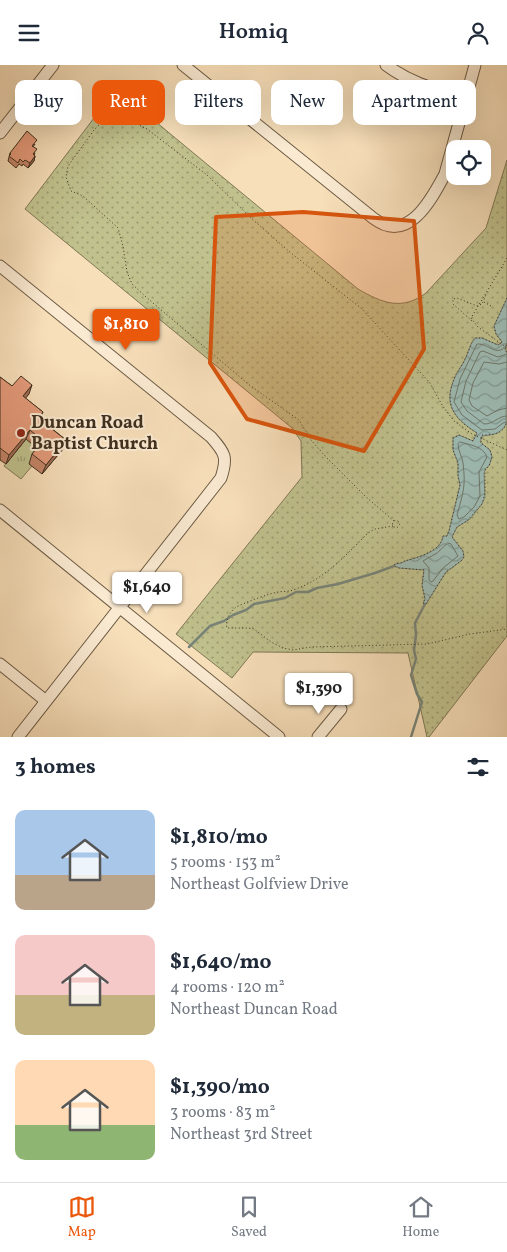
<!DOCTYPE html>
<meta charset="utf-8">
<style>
:root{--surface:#fff;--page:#f6f6f7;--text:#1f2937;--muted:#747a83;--line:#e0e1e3;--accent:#ea580c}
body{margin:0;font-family:Vollkorn,serif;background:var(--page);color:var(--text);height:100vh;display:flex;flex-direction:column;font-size:19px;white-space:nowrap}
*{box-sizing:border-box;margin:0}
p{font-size:16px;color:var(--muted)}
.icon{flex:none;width:28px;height:28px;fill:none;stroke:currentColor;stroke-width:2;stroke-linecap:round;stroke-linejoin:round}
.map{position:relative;height:672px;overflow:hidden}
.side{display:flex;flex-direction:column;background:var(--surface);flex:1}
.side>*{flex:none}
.top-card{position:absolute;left:15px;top:15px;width:478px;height:45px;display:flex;gap:10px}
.fabs{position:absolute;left:446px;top:75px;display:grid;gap:10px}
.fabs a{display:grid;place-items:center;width:45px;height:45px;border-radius:10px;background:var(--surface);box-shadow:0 5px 20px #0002;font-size:25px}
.price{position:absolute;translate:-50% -42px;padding:0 11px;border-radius:5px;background:#fff;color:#222;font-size:16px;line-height:32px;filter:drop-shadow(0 1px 2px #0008)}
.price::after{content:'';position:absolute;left:50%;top:30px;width:15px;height:11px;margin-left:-8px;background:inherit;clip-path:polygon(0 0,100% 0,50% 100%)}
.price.current{background:var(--accent);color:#fff}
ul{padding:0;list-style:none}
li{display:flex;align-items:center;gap:15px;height:125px;padding:0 15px}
li span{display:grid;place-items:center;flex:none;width:140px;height:100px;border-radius:10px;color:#555}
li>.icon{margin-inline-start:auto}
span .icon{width:60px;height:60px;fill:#fffc;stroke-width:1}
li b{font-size:21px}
h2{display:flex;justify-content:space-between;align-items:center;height:60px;padding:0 15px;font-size:21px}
.chip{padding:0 18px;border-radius:10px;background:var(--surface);box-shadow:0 5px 20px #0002;font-size:18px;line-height:45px}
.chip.current{background:var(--accent);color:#fff}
header{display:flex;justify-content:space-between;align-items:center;height:65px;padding:0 15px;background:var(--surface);font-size:22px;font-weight:600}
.menu{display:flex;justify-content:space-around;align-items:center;height:70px;border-top:1px solid var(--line);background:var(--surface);font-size:14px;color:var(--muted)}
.menu a{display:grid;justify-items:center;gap:2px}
.menu .current{color:var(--accent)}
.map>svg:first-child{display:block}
</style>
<header><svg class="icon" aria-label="menu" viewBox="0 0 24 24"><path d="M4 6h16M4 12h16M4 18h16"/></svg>Homiq<svg class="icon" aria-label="person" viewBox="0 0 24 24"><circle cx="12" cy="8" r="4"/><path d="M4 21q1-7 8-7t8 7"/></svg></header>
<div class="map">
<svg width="507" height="672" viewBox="0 0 507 672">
<defs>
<pattern id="grass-dots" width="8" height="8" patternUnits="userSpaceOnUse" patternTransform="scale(1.25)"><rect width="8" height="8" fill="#c0c18d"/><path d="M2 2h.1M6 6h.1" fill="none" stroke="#9d9d73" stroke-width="1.8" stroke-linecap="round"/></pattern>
<pattern id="park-tufts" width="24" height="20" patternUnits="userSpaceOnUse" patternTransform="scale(1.25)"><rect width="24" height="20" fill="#c0c18d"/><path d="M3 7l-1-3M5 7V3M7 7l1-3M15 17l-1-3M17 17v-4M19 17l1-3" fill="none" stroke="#9d9d73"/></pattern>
<pattern id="water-waves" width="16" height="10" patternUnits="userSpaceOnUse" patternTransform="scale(1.25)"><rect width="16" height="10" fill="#9ebcb5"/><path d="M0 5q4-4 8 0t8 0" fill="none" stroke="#829993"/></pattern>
</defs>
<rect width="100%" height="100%" fill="#f7dfba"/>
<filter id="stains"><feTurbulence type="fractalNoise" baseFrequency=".004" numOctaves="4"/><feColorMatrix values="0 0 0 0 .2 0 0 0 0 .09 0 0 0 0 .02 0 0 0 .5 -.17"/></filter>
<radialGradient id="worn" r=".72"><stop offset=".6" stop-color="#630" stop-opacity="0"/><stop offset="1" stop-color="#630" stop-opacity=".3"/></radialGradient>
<path fill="url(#grass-dots)" stroke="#807856" d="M 116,24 L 358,224 C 382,238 402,246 426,228 L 486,163 L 507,95 L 507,571 L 429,672 L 427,672 L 408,588 L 253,587 L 232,613 L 176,569 L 302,412 L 301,376 L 292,363 L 25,144 Z"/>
<path fill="url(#park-tufts)" stroke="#807856" d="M 26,374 L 40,385 L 32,401 L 21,414 L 4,401 Z"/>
<path fill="url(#water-waves)" stroke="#788479" d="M 507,233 L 507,280 L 505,284 L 507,288 L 506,359 C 501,369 493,370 482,371 L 480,377 L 490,385 L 492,392 L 489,401 L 486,403 L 484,408 L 485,432 L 482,439 L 470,454 L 457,462 L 452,472 L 463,486 L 464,492 L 461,496 L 446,507 L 426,539 L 423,538 L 425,534 L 422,520 L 424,505 L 399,503 L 394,501 L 395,499 L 401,498 L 405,496 C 418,492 441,487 443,471 L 447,471 L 449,466 L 460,420 L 458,411 L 458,398 L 453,385 L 453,373 L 459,370 L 473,376 L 477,368 C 444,347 443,330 463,298 C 468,290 469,280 475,273 L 482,273 L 498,280 L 502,277 L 496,269 L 494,261 Z"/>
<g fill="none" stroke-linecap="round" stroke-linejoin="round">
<path stroke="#6e766a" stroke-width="1" d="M 507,278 C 499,295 489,278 477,279 L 460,314 L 454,337 L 462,350 L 482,365 L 495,364 L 503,358 L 507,357
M 507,289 L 498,292 L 483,286 L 480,287 L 466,316 L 461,337 L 467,346 L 484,359 C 494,359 498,351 507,351
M 507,297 L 499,299 L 484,297 L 473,318 L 469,335 L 472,341 L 487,351 L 498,345 L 507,343
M 460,377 C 470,380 483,381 487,392 L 479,407 L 480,431 L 474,442 L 464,452 L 459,454 L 457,450 C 463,428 466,422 463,398 C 462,391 458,386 458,379 Z
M 448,478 L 451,479 L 458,491 L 443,503 L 433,516 L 431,517 L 429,515 L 429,503 L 423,496 L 437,488 Z"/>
<path stroke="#788479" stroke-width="2.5" d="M 189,582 L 210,561 L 224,556 L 233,550 L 246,545 L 254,539 L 285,533 L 296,527 L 308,527 L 317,523 L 338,519 L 375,508 L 394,501
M 411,672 L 422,637 L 417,629 L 411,610 L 416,594 L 414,585 L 416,570 L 415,558 L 425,539"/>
<g stroke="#6d5b45" stroke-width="13">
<path id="minor" d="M 183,0 L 373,153 C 408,180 431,135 445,109 L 475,0
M 386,0 C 412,19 435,24 466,33
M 0,68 L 53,0
M 0,201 L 211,372 C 225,388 228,392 221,413 L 18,672
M 0,445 L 279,672
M 0,599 L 46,636
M 318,672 L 341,644"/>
</g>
<path stroke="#3f2f1e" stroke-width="1" stroke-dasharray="1 2.5" stroke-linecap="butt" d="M 507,193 L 471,253 L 478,262 L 507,283
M 507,233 L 494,261 L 496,269 L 502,277 L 498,280 L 482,273 L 475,273 C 470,279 469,287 465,294 C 463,300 458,305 455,311 C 444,339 452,353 477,368 L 473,376 L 459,370 L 453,373 L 453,385 L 458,398 L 458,411 L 460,420 L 449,466 L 447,471 L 443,471 C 441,487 418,492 405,496 L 401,498 L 395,499 L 394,501 L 399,503 L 424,505 L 422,520 L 425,534 L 423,538 L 426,539 L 446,507 L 461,496 L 464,492 L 463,486 L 452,472 L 457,462 L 467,456 L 482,439 L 485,428 L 485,405 L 489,401 L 492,392 L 490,385 L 481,378 L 482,370 C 494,370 503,369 507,357
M 484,237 L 491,241
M 472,256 L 453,239 L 453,234 L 457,233 L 477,241 L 482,239 L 486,230
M 507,280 L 505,284 L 507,288
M392.5 459a3.5 3.5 0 1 1 7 0a3.5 3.5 0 1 1-7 0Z
M 394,456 L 366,432 L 326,392 L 311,375 L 299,355 L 248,319 L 146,232 L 132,219 L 127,207 L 123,181 L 118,163 L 83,131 L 71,126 L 66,112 L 68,101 L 94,65 L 102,57 L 111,54 L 121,54 L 129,55 L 147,64 L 207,110 L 251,153 L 291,188 L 362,244 L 430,318 L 442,340 L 454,356 L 472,369 L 507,385
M 393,461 L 375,464 L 368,468 C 346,490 324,515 293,525 C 288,527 283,526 278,527 C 271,528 240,539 235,543 C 229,548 225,556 227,563 L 248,563 L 254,564 L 271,577 L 283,583 L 293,585 L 311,582 L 427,579 L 470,569 L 507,564"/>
<use href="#minor" stroke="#faead2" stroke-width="11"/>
</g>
<path fill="#c48468" stroke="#3f2f1e" d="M 35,79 L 33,82 L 35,89 L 34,90 L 35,91 L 34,96 L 28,103 L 23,99 L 22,101 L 19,99 L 16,103 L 8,96 L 10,88 Z
M 0,312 L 12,321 L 29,329 L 25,333 L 43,347 L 40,354 L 66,375 L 63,384 L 42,409 L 29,399 L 32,389 L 37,383 L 26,374 L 6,399 L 0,395 Z"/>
<path fill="#a06b55" stroke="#3f2f1e" d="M 35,91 L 34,96 L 28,103 L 30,98 Z
M 32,320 L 29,329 L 20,340 L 23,331 Z
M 30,365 L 26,374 L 6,399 L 9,390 Z
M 66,375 L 63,384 L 42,409 L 46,400 Z"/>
<path fill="#e49979" stroke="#3f2f1e" d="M 27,66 L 37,75 L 32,81 L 37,84 L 33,89 L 35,91 L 30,98 L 25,95 L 23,97 L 20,94 L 18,98 L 9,91 L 11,89 L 10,88 Z
M 21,311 L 32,320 L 23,331 L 43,347 L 38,353 L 66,375 L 46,400 L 32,389 L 43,376 L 30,365 L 9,390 L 0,383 L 0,312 L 12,321 Z"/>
<path fill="#d7550e" fill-opacity="0.2" stroke="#d7550e" stroke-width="4" stroke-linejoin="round" d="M 303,147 L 414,156 L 424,284 L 364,386 L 247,354 L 210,298 L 216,152 Z"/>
<circle fill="#8f2418" stroke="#faead2" stroke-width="2" cx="21" cy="368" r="5"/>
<g text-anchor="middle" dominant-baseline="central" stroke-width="4" stroke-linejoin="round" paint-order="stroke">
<g font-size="18" font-weight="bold" fill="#3f2f1e" stroke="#faead2" text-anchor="start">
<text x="31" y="358">Duncan Road<tspan x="31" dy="21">Baptist Church</tspan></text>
</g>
</g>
<rect width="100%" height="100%" filter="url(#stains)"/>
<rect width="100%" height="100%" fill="url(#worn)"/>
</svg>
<div class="fabs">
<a><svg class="icon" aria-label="locate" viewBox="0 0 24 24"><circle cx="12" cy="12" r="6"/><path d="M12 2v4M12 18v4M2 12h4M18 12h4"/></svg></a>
</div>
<b class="price current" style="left:126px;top:286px">$1,810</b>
<b class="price" style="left:147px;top:549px">$1,640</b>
<b class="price" style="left:319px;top:650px">$1,390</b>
<div class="top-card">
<a class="chip">Buy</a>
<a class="chip current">Rent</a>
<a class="chip">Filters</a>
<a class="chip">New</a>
<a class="chip">Apartment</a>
</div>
</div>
<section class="side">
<h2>3 homes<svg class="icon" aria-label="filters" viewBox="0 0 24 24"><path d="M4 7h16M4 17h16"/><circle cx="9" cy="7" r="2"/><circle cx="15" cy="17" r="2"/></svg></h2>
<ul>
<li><span style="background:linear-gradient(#a9c7e8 65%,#b9a48a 0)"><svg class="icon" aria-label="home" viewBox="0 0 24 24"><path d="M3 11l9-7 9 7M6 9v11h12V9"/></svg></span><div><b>$1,810/mo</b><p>5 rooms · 153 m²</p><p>Northeast Golfview Drive</p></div></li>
<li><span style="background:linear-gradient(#f6c9c9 60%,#c2b280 0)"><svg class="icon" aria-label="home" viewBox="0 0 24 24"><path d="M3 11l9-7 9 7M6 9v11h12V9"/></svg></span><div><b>$1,640/mo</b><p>4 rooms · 120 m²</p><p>Northeast Duncan Road</p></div></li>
<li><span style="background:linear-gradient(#ffd9b3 65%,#8fb573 0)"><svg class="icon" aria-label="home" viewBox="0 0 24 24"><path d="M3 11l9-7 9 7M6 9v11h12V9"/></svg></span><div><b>$1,390/mo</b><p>3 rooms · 83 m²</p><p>Northeast 3rd Street</p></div></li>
</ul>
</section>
<nav class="menu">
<a class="current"><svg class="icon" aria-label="map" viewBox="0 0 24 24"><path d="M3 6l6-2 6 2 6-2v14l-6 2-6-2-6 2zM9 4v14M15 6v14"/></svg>Map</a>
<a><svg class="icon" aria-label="saved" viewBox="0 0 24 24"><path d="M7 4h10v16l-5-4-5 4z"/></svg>Saved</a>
<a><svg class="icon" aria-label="home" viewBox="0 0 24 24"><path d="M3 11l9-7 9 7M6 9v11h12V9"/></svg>Home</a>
</nav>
